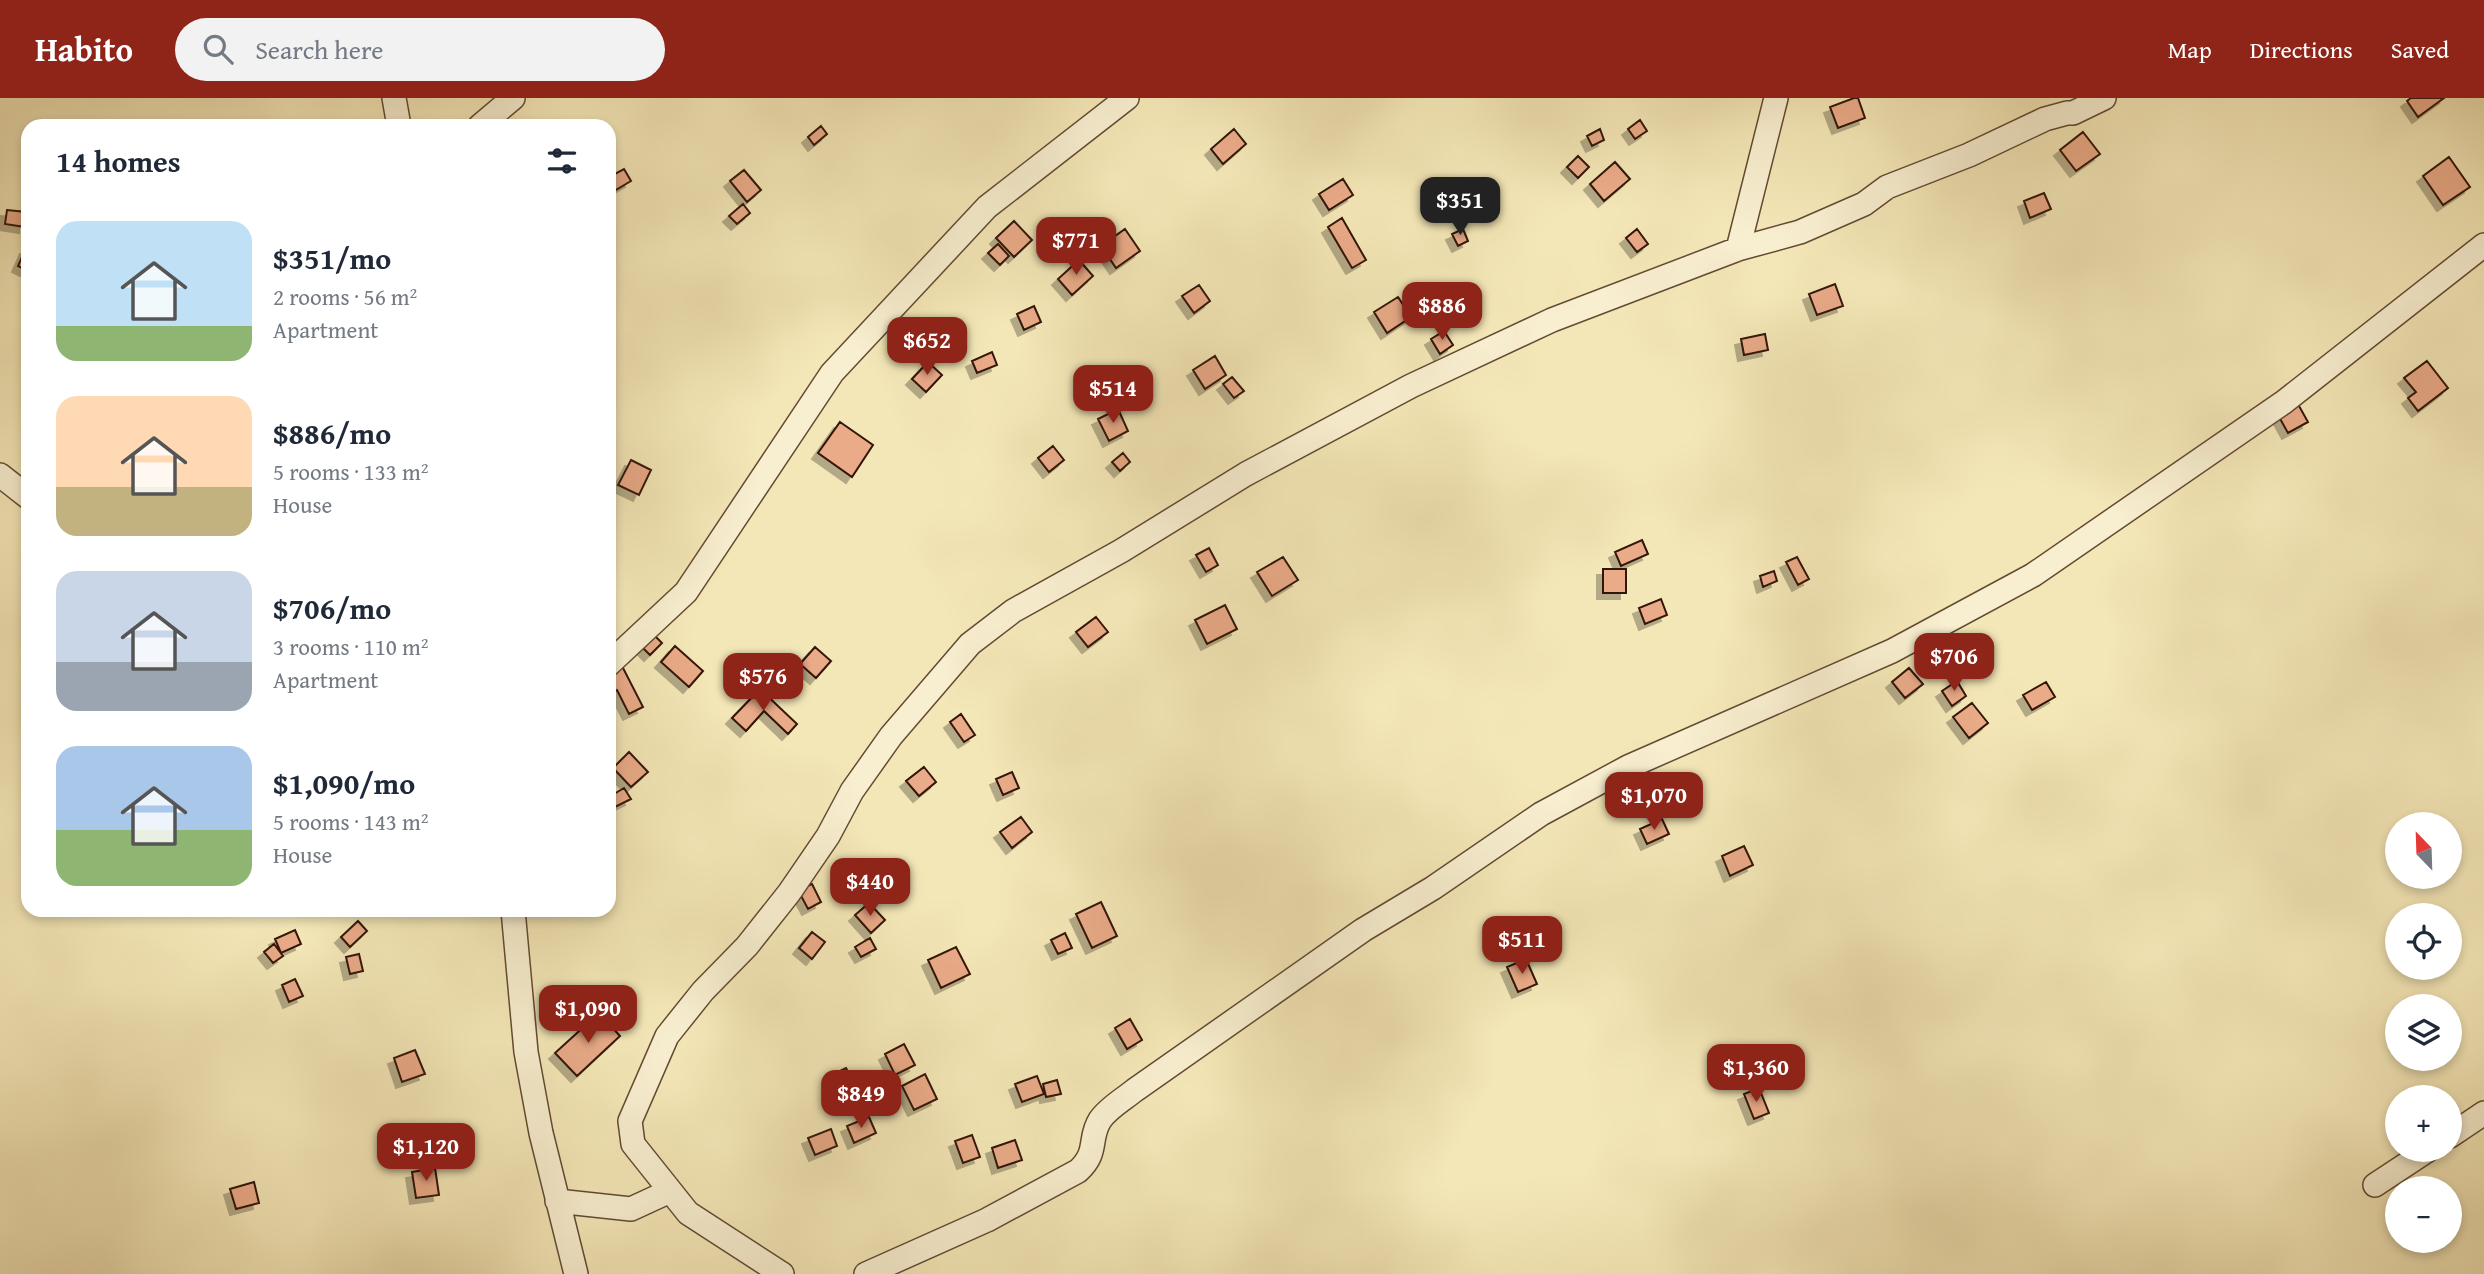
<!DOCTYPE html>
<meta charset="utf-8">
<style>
:root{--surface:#fff;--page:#f2f2f3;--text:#1f2937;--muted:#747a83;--accent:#8f2418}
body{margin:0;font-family:"Gentium Book Plus",serif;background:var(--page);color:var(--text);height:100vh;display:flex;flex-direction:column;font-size:26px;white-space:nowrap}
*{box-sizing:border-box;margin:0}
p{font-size:23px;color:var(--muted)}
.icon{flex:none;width:38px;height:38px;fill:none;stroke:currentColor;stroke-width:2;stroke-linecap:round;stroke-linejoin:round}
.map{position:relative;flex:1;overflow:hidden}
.side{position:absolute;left:21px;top:21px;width:595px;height:798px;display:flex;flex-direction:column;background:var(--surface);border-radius:21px;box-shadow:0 4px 10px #0003}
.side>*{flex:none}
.needle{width:46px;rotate:337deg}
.controls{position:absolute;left:2385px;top:714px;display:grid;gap:14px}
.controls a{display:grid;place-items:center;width:77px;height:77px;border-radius:50%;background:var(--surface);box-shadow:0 4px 10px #0003;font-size:35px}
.price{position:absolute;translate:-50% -60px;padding:0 16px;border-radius:14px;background:var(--accent);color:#fff;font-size:23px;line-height:46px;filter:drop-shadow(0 2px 4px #0008)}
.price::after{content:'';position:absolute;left:50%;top:42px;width:21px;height:16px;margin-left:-10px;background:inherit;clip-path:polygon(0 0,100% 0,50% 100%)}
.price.current{background:#222;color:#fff}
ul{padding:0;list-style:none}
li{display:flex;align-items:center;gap:21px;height:175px;padding:0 35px}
li span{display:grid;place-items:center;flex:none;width:196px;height:140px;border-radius:21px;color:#555}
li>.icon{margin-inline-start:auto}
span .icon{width:84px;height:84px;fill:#fffc;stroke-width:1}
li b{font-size:30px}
h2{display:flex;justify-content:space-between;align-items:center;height:84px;padding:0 35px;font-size:30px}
header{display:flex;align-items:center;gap:42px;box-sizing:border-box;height:98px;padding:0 35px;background:var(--accent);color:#fff}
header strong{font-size:33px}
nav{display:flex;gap:38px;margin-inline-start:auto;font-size:24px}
.search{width:490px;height:63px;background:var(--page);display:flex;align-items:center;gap:18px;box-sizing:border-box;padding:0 24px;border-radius:38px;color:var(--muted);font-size:26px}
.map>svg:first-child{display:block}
</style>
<header>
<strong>Habito</strong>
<div class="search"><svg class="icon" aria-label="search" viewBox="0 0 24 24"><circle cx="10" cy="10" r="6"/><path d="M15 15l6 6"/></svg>Search here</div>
<nav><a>Map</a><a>Directions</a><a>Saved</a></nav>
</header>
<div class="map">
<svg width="2484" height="1176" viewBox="0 0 2484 1176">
<defs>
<filter id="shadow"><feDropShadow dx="-6" dy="6" stdDeviation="0" flood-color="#0004"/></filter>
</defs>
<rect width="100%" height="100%" fill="#f4e7b7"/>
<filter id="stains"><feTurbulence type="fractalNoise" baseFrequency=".00286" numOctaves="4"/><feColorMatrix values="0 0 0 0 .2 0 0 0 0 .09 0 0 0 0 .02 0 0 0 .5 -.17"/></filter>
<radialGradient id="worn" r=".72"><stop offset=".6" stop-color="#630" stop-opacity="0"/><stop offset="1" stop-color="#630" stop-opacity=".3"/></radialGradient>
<path fill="#eaab88" stroke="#331507" stroke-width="2" filter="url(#shadow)" d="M 1854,0 L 1858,0 L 1865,20 L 1838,30 L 1830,9 Z
M 2411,0 L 2444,0 L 2418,19 L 2407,3 Z
M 1640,22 L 1647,33 L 1635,41 L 1628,31 Z
M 821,28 L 827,36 L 814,47 L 808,39 Z
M 1234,31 L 1246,46 L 1223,66 L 1211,51 Z
M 1600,31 L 1604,42 L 1592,48 L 1587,38 Z
M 2083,34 L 2100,56 L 2076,73 L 2060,52 Z
M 1578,58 L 1589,69 L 1578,80 L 1567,69 Z
M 2449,59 L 2470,89 L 2443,107 L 2423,78 Z
M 1615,64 L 1630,81 L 1604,103 L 1590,86 Z
M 624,71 L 631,83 L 614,93 L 609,79 Z
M 744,72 L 761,92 L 747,104 L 730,83 Z
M 1343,81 L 1353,97 L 1329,112 L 1319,96 Z
M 2044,95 L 2051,111 L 2030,120 L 2024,103 Z
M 743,106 L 750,115 L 737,126 L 729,118 Z
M 7,112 L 26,114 L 25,129 L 5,126 Z
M 1342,120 L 1366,162 L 1352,170 L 1328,129 Z
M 1014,123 L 1032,142 L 1014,159 L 996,140 Z
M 1125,131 L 1140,153 L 1116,170 L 1101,148 Z
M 1463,131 L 1468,143 L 1458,148 L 1452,136 Z
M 1637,131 L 1648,146 L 1637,154 L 1626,140 Z
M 998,146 L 1009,158 L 1000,167 L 988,155 Z
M 26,150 L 28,150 L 28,173 L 18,168 Z
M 1079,162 L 1093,178 L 1072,197 L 1058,181 Z
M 1835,186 L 1843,208 L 1817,217 L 1809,196 Z
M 1199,187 L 1210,203 L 1194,215 L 1182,198 Z
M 1398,199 L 1411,219 L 1387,235 L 1374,214 Z
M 1034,208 L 1041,224 L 1024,232 L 1017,216 Z
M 1444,233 L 1453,247 L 1440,256 L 1431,241 Z
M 1765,236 L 1768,252 L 1744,257 L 1741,241 Z
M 992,254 L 997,267 L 977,275 L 972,263 Z
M 1215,258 L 1226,277 L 1205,291 L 1193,272 Z
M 2427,263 L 2448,290 L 2418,313 L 2408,300 L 2416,294 L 2404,280 Z
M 928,264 L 942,277 L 926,294 L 912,281 Z
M 1232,279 L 1244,293 L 1234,300 L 1223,286 Z
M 2294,299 L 2308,324 L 2288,335 L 2274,310 Z
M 1118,311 L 1128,333 L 1109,343 L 1098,321 Z
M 840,324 L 873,347 L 852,379 L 818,355 Z
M 1053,348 L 1064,362 L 1049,374 L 1038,360 Z
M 1123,355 L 1130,364 L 1120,373 L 1112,364 Z
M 631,362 L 651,372 L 639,397 L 618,387 Z
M 1642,442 L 1648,456 L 1621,468 L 1615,454 Z
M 1209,450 L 1218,467 L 1206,474 L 1196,457 Z
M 1283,459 L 1298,482 L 1272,498 L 1257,474 Z
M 1797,459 L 1809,481 L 1798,487 L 1786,464 Z
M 1603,471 L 1626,471 L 1626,495 L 1603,495 Z
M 1774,473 L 1777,483 L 1763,489 L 1760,478 Z
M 1661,501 L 1667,517 L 1645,526 L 1639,510 Z
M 1225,507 L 1237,531 L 1207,546 L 1195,522 Z
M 1096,519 L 1108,534 L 1088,549 L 1076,534 Z
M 650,533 L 662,545 L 650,557 L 638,545 Z
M 675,548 L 703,573 L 689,589 L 661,564 Z
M 815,549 L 831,563 L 816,580 L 800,566 Z
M 771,564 L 785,574 L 773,592 L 759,583 Z
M 622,568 L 643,609 L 629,616 L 617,592 L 609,596 L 609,575 Z
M 1909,570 L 1923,586 L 1905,600 L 1892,584 Z
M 1957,583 L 1966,598 L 1952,608 L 1942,593 Z
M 2046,584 L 2055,599 L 2032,612 L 2023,597 Z
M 760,591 L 797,626 L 788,636 L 764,613 L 746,633 L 732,620 Z
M 1972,605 L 1988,625 L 1969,640 L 1953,619 Z
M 961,616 L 975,637 L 964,644 L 950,624 Z
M 629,654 L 648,674 L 631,689 L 613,670 Z
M 924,669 L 936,684 L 919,698 L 906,683 Z
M 1012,674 L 1019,690 L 1003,697 L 996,681 Z
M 624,690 L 631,701 L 615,709 L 609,699 Z
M 1021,719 L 1032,734 L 1012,750 L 1000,734 Z
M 1662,721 L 1669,736 L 1647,746 L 1640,731 Z
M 1744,748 L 1753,767 L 1730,778 L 1722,758 Z
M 812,786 L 821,804 L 808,811 L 798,792 Z
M 1101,804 L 1117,838 L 1092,850 L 1076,816 Z
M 869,805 L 885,822 L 871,835 L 855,817 Z
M 358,823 L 367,833 L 350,849 L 341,839 Z
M 295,832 L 301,846 L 281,855 L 275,841 Z
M 812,834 L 825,844 L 812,861 L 799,850 Z
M 1065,835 L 1072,850 L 1058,856 L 1051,842 Z
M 870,840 L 876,851 L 861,859 L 855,849 Z
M 274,846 L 283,858 L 273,865 L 264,854 Z
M 956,849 L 970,876 L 941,890 L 928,862 Z
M 359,856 L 363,873 L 350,876 L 346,859 Z
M 1526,861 L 1537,886 L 1518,894 L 1507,869 Z
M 295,881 L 303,898 L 289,904 L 282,887 Z
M 599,915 L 620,938 L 577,978 L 555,955 Z
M 1130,921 L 1142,942 L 1127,951 L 1115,930 Z
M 904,946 L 915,967 L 895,977 L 885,956 Z
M 415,952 L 425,976 L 402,984 L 394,960 Z
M 846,970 L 852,982 L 837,990 L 830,978 Z
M 925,976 L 937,1001 L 914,1012 L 902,988 Z
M 1037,978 L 1044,996 L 1022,1004 L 1015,986 Z
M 1057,982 L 1061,996 L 1046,999 L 1043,986 Z
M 1759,990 L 1769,1015 L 1754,1021 L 1744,996 Z
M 869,1019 L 876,1035 L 854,1045 L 847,1028 Z
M 831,1031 L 837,1048 L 815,1057 L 808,1040 Z
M 972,1037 L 980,1059 L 963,1065 L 955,1043 Z
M 1015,1042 L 1022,1062 L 998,1070 L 992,1050 Z
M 435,1070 L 439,1097 L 416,1100 L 412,1074 Z
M 254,1084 L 259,1105 L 236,1111 L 230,1091 Z"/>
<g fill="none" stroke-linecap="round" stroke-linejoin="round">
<g stroke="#634a33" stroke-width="26">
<path id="street" d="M 394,0 L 399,28
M 480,28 L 513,0
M 1738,151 L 1776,0
M 0,377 L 28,399
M 609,566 L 686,494 L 832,275 L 987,109 L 1127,0
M 513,812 L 526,954 L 541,1035 L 576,1176
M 2450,1038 L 2484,1015
M 2375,1087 L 2428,1052
M 557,1103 L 631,1111 L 670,1093
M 782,1176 L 688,1115 L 633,1046 L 630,1023 L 667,938 L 703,893 L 747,848 L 789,795 L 828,738 L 852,693 L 891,638 L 970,546 L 1013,513 L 1121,453 L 1246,376 L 1411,288 L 1552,222 L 1738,151 L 1800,134 L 1864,106 L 1887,89 L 1969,57 L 2045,21 L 2067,15 L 2073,15 L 2104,0
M 866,1176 L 987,1122 L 1078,1073 C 1099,1054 1088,1041 1100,1022 C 1108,1010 1124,1001 1135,992 L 1363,832 L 1433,790 L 1541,716 L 1628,669 L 1892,553 L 2033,477 L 2284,304 L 2484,147"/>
</g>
<use href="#street" stroke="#f8efd0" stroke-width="23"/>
</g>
<rect width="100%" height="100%" filter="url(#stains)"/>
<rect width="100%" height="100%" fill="url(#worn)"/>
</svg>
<div class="controls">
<a><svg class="needle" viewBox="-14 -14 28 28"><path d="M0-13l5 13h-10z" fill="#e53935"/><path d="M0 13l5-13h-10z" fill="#747a83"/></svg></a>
<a><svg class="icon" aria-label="locate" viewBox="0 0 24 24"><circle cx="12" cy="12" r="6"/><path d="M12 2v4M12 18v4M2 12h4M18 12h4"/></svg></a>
<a><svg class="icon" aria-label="layers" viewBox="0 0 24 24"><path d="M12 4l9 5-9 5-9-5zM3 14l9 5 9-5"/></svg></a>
<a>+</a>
<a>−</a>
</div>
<b class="price current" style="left:1460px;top:139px">$351</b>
<b class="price" style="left:1076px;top:179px">$771</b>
<b class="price" style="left:1442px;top:244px">$886</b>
<b class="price" style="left:927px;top:279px">$652</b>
<b class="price" style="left:1113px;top:327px">$514</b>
<b class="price" style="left:1954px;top:595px">$706</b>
<b class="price" style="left:763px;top:615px">$576</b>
<b class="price" style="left:1654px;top:734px">$1,070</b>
<b class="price" style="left:870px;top:820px">$440</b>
<b class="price" style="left:1522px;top:878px">$511</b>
<b class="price" style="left:588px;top:947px">$1,090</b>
<b class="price" style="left:1756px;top:1006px">$1,360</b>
<b class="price" style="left:861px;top:1032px">$849</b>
<b class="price" style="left:426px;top:1085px">$1,120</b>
<section class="side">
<h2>14 homes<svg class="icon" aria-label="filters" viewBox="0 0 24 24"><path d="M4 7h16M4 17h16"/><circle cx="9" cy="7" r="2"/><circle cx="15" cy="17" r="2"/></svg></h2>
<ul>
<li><span style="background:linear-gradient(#bfe0f5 75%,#8fb573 0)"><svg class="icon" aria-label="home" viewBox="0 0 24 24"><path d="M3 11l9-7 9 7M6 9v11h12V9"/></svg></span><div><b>$351/mo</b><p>2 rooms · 56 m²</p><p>Apartment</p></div></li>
<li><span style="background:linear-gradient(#ffd9b3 65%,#c2b280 0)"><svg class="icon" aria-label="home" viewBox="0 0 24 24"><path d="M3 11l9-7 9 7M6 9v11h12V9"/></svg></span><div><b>$886/mo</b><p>5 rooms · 133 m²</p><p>House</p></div></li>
<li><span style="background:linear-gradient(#c9d6e8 65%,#9aa5b1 0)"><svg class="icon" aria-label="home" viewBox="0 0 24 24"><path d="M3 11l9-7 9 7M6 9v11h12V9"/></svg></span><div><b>$706/mo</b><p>3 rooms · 110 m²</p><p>Apartment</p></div></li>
<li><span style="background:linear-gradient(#a9c7e8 60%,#8fb573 0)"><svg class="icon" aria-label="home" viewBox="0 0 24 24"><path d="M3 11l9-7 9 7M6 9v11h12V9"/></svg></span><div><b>$1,090/mo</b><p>5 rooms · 143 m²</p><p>House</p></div></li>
</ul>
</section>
</div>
